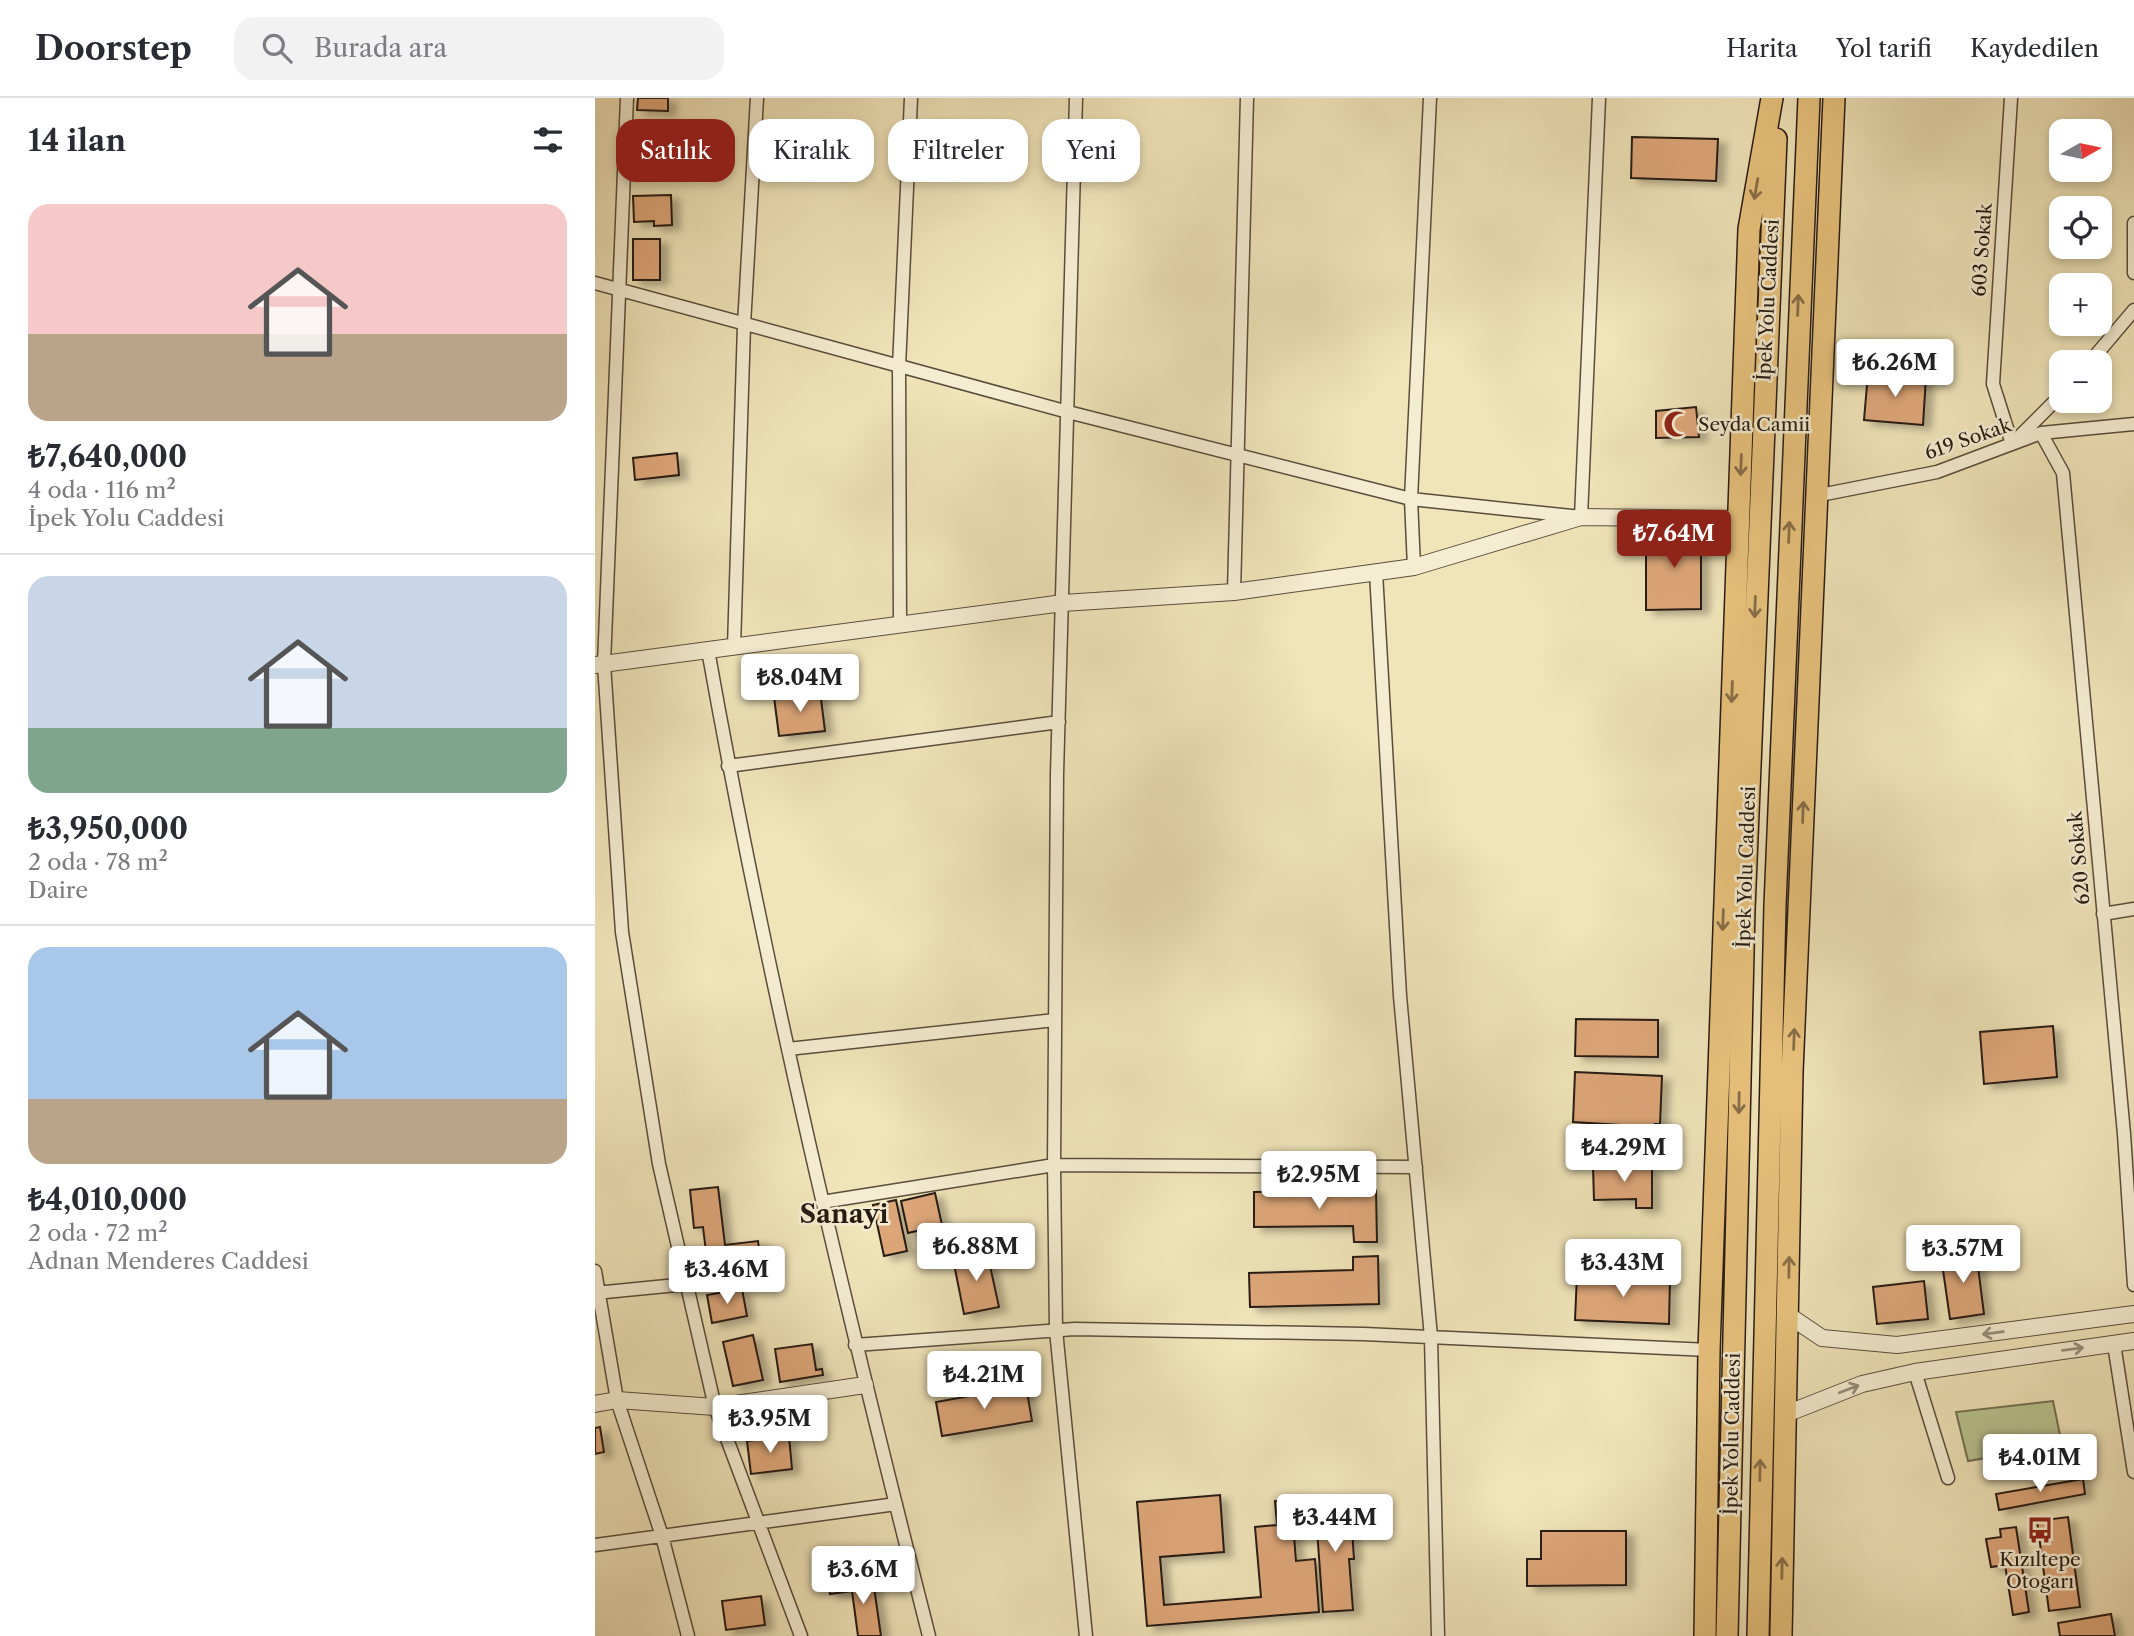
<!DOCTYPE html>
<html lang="tr">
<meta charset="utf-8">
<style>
:root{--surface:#fff;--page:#f2f2f3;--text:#2b2b33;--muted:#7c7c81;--line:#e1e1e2;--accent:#8f2418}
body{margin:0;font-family:"Libre Caslon Text",serif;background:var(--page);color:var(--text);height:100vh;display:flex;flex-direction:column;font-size:26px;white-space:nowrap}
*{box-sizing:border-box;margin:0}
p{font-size:23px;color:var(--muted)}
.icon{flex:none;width:38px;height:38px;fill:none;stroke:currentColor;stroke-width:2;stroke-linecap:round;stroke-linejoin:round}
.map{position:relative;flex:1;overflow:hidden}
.drawer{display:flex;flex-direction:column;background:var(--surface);width:595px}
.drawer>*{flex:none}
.hud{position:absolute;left:21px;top:21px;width:665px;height:63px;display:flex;gap:14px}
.needle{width:46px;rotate:81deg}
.controls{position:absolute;left:1454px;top:21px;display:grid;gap:14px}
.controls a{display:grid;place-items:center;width:63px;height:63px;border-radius:14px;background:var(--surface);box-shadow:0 4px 10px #0003;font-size:35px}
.price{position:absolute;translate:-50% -60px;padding:0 16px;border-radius:7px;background:#fff;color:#222;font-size:23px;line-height:46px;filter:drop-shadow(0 2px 4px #0008)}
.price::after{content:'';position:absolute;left:50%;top:42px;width:21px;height:16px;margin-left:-10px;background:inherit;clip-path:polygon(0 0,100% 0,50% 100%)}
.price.selected{background:var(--accent);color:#fff}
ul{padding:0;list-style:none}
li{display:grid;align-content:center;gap:14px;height:371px;padding:0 28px}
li+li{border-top:2px solid var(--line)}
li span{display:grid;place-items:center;height:217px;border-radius:21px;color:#555}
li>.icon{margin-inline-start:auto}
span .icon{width:126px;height:126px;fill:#fffc;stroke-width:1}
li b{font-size:30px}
h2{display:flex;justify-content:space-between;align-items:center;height:84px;padding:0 28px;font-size:30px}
.pill{padding:0 24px;border-radius:21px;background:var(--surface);box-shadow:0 4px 10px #0003;font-size:24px;line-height:63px}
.pill.selected{background:var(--accent);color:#fff}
header{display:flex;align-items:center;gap:42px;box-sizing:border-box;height:98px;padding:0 35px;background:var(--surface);border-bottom:2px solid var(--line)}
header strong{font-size:33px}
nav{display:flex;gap:38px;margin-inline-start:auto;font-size:24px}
.search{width:490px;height:63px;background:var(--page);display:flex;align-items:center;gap:18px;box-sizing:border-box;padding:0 24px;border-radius:21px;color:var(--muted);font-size:26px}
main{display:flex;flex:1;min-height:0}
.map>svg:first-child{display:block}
</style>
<header>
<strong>Doorstep</strong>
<div class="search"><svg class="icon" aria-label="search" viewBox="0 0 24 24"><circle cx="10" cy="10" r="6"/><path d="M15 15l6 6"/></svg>Burada ara</div>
<nav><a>Harita</a><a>Yol tarifi</a><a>Kaydedilen</a></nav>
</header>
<main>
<section class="drawer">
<h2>14 ilan<svg class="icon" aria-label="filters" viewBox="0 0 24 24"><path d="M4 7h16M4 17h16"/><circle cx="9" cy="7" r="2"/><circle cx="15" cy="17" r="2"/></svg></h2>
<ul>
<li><span style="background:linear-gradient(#f6c9c9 60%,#b9a48a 0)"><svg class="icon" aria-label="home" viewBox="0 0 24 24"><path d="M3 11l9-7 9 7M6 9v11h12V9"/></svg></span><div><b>₺7,640,000</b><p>4 oda · 116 m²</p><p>İpek Yolu Caddesi</p></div></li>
<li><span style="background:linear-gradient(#c9d6e8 70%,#7fa58c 0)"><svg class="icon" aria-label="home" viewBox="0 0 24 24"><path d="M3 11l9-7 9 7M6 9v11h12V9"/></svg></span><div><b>₺3,950,000</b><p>2 oda · 78 m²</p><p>Daire</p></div></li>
<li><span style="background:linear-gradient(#a9c7e8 70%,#b9a48a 0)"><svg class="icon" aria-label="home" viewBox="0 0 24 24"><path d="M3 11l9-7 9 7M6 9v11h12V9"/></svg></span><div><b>₺4,010,000</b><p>2 oda · 72 m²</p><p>Adnan Menderes Caddesi</p></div></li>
</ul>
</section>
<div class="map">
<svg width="1539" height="1538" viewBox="0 0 1539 1538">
<defs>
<filter id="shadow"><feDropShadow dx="8" dy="4.5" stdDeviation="3.5" flood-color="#0004"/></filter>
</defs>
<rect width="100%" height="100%" fill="#f0e4b9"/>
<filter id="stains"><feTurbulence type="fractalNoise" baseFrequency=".00286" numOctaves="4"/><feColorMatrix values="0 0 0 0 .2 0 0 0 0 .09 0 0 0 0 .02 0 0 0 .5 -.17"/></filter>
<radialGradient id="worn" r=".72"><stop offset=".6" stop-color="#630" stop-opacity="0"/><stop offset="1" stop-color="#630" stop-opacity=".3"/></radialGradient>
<path fill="#b9c490" stroke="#707052" stroke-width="2" d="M 1458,1303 L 1467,1347 L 1373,1363 L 1361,1314 Z"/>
<path fill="#dda679" stroke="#281b13" stroke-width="2" filter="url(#shadow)" d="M 43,0 L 73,0 L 73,13 L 42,12 Z
M 1037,39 L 1123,41 L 1121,83 L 1036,80 Z
M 56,40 L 92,44 L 90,68 L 53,64 Z
M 76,97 L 77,127 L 59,128 L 59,123 L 39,124 L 38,98 Z
M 38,141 L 65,141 L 65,182 L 38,182 Z
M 1273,275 L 1331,279 L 1328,327 L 1269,322 Z
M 1101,309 L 1104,339 L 1061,340 L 1061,313 Z
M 82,355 L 84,377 L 40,382 L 38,360 Z
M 1106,431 L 1106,511 L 1051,512 L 1051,433 Z
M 225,593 L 230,633 L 184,638 L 179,599 Z
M 981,921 L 1063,922 L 1063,959 L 980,958 Z
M 1458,928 L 1462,979 L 1389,986 L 1385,934 Z
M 980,974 L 1067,978 L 1065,1026 L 1060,1026 L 1059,1056 L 1032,1055 L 1032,1044 L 1024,1044 L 1025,1027 L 978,1024 Z
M 1057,1068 L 1057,1110 L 1041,1110 L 1041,1101 L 999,1102 L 998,1069 Z
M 123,1089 L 130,1147 L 163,1143 L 167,1173 L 114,1179 L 108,1129 L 99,1130 L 95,1092 Z
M 781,1092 L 782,1144 L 759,1144 L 758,1128 L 659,1129 L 659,1094 Z
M 340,1095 L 347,1127 L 313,1135 L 306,1103 Z
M 301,1102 L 312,1153 L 289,1158 L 278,1107 Z
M 1381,1153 L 1389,1216 L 1355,1221 L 1346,1158 Z
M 392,1154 L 404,1209 L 369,1216 L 358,1161 Z
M 783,1158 L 784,1206 L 655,1209 L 654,1175 L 758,1172 L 758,1159 Z
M 982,1176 L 1075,1179 L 1074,1226 L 980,1222 Z
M 1329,1183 L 1333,1221 L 1282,1226 L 1278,1189 Z
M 147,1191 L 152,1218 L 117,1225 L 112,1197 Z
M 158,1237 L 168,1282 L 138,1288 L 128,1244 Z
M 217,1246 L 221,1272 L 227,1271 L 228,1277 L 185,1284 L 180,1251 Z
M 431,1288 L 437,1323 L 347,1338 L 341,1304 Z
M 5,1329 L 9,1354 L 0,1356 L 0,1330 Z
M 194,1338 L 197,1371 L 156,1376 L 152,1343 Z
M 1488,1381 L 1490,1396 L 1404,1412 L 1401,1396 Z
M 625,1397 L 629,1454 L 565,1459 L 569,1507 L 666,1499 L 660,1429 L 682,1427 L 680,1403 L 696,1401 L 701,1463 L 720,1461 L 724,1514 L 552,1528 L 542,1404 Z
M 755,1402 L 759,1461 L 754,1461 L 758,1512 L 728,1514 L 720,1404 Z
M 1473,1419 L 1485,1509 L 1454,1513 L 1442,1423 Z
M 1421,1429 L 1434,1514 L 1418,1517 L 1410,1467 L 1396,1469 L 1391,1441 L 1406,1439 L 1405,1431 Z
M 946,1433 L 1031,1433 L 1031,1487 L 932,1488 L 932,1461 L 946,1461 Z
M 278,1482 L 286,1538 L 263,1538 L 257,1493 L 235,1496 L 234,1488 Z
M 166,1498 L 170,1527 L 131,1532 L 127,1503 Z
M 1516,1516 L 1520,1538 L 1465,1538 L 1463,1525 Z"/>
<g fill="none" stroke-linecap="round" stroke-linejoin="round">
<g stroke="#5a4d3c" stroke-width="15">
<path id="minor" d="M 32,0 L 9,566 L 27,834 L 64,1066 L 120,1309 L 206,1538
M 481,0 L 462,676 L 459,1067 L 461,1232 L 491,1538
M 1416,0 L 1398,286 L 1417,346
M 1539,125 L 1539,175
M 0,185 L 473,314 L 816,401 L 986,419 L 1004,0
M 1495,264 L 1539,212
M 1446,335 L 1468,375 L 1529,1036 L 1539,1187
M 1422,341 L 1466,297
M 1220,398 L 1342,374 L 1446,335 L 1539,326
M 819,469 L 816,401 L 835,0
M 781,474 L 805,898 L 836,1239 L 843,1538
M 639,494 L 652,0
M 305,527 L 304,269 L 316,0
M 139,549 L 149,227 L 162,0
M 113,552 C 172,884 251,1211 334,1538
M 133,668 L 464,624
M 1508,816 L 1539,811
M 193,951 L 460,922
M 227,1104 L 459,1067 L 821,1069
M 0,1173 L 22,1302 L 67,1438 L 93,1538
M 0,1195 L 92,1186
M 1519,1246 L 1539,1374
M 260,1247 L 480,1231 L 769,1236 L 1114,1252
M 1320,1274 L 1353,1380
M 0,1447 L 301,1406"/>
</g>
<g stroke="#5a4d3c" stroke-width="18">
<path id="tertiary" d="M 0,567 L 468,505 L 639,494 L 819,469 L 986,419 L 1144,421
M 1193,1217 L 1227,1240 L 1302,1247 L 1539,1216
M 0,1306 L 22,1302 L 120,1309 L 270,1287
M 1191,1316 L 1267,1286 L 1320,1274 L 1539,1243"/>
</g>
<g stroke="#281b13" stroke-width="24">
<path id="trunk" d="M 1110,1538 L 1114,1252 L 1154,131 L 1177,0
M 1132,1538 L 1149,812 L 1181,41
M 1163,1538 L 1180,807 L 1214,0
M 1186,1538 L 1197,974 L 1239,0"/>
</g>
<use href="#minor" stroke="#f5edd2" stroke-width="12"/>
<use href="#tertiary" stroke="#f5edd2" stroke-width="16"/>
<use href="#trunk" stroke="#e8c27c" stroke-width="21"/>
</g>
<defs><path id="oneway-shaft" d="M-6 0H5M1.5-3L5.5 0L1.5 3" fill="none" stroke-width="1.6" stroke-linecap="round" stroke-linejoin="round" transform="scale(1.75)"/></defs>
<g stroke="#886e48">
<use href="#oneway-shaft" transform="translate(1161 91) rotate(100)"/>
<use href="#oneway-shaft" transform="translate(1203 207) rotate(-88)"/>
<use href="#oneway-shaft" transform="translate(1146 367) rotate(92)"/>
<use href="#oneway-shaft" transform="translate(1194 434) rotate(-88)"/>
<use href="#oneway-shaft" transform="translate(1160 509) rotate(92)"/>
<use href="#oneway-shaft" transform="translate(1137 594) rotate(92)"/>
<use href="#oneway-shaft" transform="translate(1208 714) rotate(-88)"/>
<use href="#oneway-shaft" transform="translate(1128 822) rotate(92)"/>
<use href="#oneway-shaft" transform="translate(1199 941) rotate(-88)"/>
<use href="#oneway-shaft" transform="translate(1144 1005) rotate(91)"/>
<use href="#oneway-shaft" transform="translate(1194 1169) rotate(-89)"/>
<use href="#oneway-shaft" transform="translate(1165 1372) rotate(-89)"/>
<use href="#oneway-shaft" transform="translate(1187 1470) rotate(-89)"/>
</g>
<g stroke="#998e7c">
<use href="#oneway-shaft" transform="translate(1398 1235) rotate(173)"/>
<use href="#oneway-shaft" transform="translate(1478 1251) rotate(-8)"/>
<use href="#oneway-shaft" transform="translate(1254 1291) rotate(-21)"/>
</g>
<defs>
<g id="mosque-bare" transform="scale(2.1)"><path d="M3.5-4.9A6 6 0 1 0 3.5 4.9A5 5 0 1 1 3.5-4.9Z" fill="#8f2418" stroke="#f5edd2" stroke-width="2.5" paint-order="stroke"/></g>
<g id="bus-bare" transform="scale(2.1)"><path d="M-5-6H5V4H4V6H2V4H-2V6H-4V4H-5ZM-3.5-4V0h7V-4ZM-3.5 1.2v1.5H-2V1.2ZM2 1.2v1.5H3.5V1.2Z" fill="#8f2418" stroke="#f5edd2" stroke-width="2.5" paint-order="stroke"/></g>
</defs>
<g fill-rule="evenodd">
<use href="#mosque-bare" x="1082" y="326"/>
<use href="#bus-bare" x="1445" y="1432"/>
</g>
<g text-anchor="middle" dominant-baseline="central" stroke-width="5" stroke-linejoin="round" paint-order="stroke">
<g font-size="19" fill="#281b13" stroke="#f5edd2">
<text transform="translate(1387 152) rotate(-86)">603 Sokak</text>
<text transform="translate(1173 202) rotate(-87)">İpek Yolu Caddesi</text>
<text transform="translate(1373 341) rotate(-19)">619 Sokak</text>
<text transform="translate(1484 760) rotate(-95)">620 Sokak</text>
<text transform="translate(1151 769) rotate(-88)">İpek Yolu Caddesi</text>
<text transform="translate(1137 1336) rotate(-89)">İpek Yolu Caddesi</text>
</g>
<g font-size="19" fill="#281b13" stroke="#f5edd2" text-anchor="start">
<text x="1103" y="326">Seyda Camii</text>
<text x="1445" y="1461" text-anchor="middle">Kızıltepe<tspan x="1445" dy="22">Otogarı</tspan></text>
</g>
<g font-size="26" font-weight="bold" fill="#281b13" stroke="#f5edd2">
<text x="249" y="1116">Sanayi</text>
</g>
</g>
<rect width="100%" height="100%" filter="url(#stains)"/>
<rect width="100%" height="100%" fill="url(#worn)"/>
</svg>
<div class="controls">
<a><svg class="needle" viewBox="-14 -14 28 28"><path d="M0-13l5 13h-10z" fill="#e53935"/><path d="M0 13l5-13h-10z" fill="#7c7c81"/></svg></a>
<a><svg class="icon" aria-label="locate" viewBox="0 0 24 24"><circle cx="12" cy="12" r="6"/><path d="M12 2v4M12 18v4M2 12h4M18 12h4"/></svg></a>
<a>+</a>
<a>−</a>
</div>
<b class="price" style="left:1300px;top:301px">₺6.26M</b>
<b class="price selected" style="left:1079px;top:472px">₺7.64M</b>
<b class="price" style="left:205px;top:616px">₺8.04M</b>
<b class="price" style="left:1029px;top:1086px">₺4.29M</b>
<b class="price" style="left:724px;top:1113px">₺2.95M</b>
<b class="price" style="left:381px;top:1185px">₺6.88M</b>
<b class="price" style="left:1368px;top:1187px">₺3.57M</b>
<b class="price" style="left:1028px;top:1201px">₺3.43M</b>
<b class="price" style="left:132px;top:1208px">₺3.46M</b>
<b class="price" style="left:389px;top:1313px">₺4.21M</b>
<b class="price" style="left:175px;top:1357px">₺3.95M</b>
<b class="price" style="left:1445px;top:1396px">₺4.01M</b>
<b class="price" style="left:740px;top:1456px">₺3.44M</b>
<b class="price" style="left:268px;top:1508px">₺3.6M</b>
<div class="hud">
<a class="pill selected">Satılık</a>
<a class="pill">Kiralık</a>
<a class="pill">Filtreler</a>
<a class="pill">Yeni</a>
</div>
</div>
</main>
